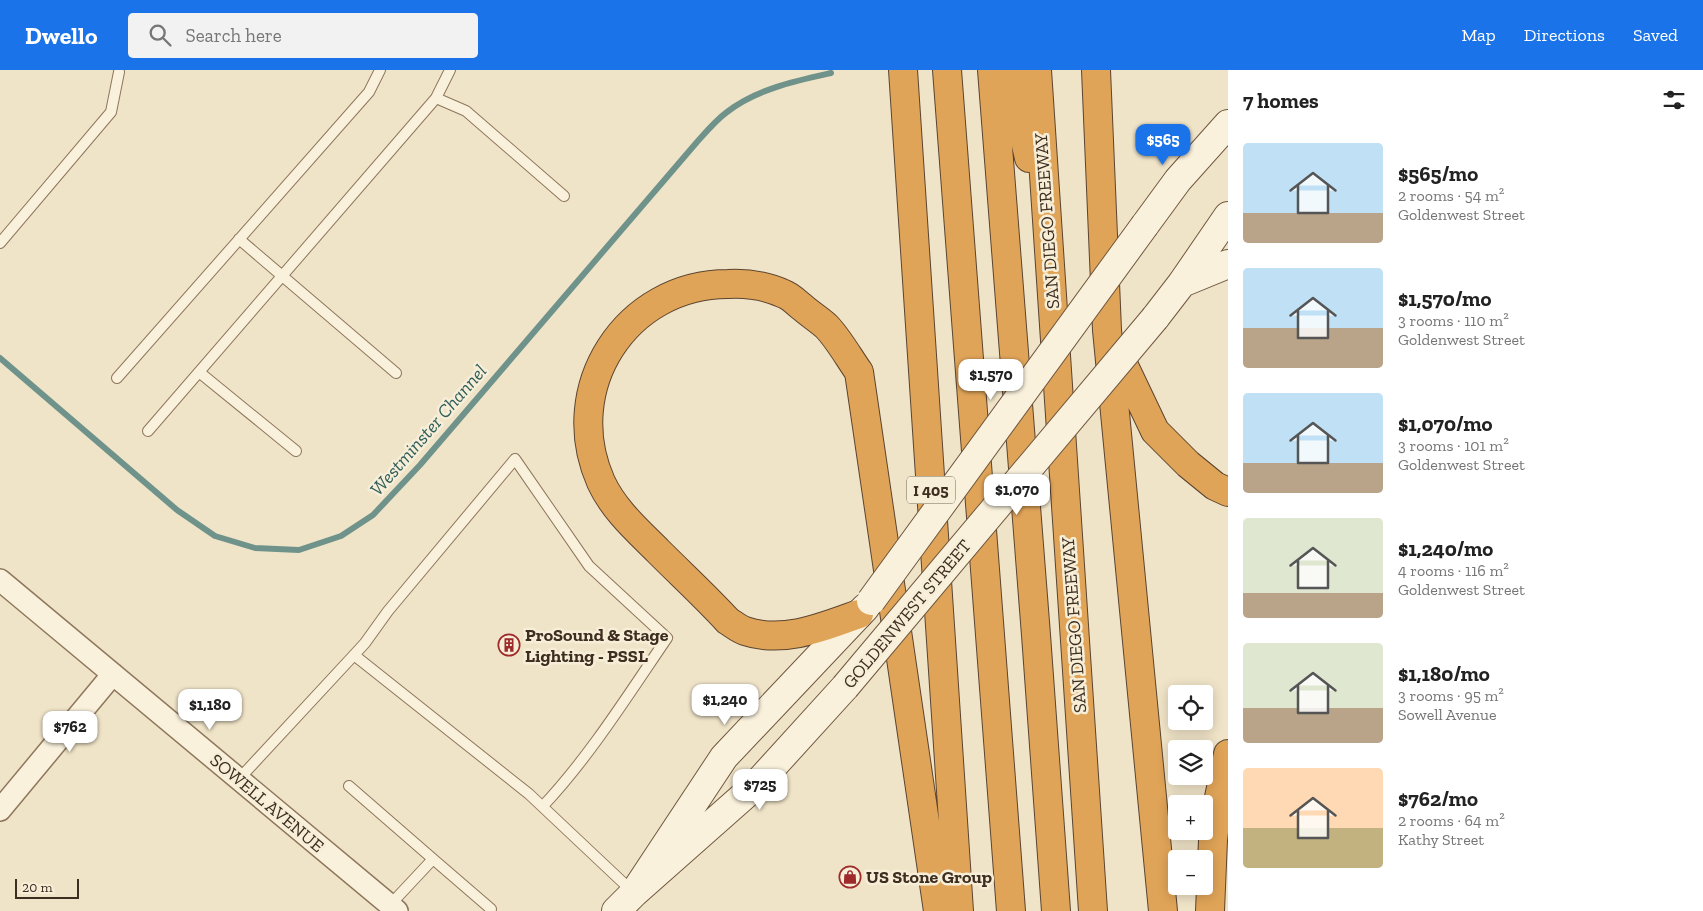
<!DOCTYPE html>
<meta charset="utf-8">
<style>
:root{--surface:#fff;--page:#f2f2f2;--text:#222;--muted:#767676;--accent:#1a73e8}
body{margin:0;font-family:"Zilla Slab",serif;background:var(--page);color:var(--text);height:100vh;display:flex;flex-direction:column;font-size:19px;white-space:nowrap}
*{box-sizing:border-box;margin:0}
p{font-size:16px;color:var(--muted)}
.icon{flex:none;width:28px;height:28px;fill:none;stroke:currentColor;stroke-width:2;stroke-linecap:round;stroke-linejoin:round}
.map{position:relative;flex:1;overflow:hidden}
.sheet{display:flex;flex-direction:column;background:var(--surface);width:475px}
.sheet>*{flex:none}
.fabs{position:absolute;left:1168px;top:615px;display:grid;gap:10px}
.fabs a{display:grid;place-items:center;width:45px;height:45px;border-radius:5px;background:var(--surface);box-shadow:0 2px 12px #0003;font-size:25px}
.scale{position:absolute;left:15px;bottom:12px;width:64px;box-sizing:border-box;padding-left:5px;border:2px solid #3d2e20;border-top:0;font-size:14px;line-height:18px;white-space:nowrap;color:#3d2e20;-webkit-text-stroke:4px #f7eed8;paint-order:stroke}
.price{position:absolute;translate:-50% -42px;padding:0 11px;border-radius:10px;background:#fff;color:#222;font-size:16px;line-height:32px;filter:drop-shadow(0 1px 2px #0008)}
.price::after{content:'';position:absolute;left:50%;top:30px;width:15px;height:11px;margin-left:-8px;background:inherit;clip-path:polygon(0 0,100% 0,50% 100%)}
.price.selected{background:var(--accent);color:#fff}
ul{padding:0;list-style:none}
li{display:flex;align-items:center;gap:15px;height:125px;padding:0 15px}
li span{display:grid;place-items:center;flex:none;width:140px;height:100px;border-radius:5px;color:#555}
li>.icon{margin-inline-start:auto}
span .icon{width:60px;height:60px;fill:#fffc;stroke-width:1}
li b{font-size:21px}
h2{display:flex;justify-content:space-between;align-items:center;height:60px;padding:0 15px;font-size:21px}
header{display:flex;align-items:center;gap:30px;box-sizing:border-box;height:70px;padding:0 25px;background:var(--accent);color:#fff}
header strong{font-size:24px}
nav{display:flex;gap:28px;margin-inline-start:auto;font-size:18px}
.search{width:350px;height:45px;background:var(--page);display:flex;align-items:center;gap:12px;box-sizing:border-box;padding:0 18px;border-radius:5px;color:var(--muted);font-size:19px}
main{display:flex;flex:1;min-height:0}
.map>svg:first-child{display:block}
</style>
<header>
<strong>Dwello</strong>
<div class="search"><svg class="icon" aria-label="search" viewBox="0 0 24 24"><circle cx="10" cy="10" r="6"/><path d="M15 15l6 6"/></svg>Search here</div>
<nav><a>Map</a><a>Directions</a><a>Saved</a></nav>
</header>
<main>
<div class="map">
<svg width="1228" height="841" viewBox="0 0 1228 841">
<rect width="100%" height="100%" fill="#f0e4c8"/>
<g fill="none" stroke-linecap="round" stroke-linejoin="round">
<path stroke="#6f938a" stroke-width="6" d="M 0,288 L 177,440 L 215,466 L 255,478 L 299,480 L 341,466 L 373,445 L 420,395 L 697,72 C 706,62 716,50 727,42 C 757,19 795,11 831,3"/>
<g stroke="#8d765c" stroke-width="12">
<path id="lane" d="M 436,28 L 466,41 L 564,126
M 239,169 L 396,303
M 0,173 L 111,42 L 119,2
M 199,302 L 296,381
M 117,308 L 369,22 L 380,0
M 148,361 L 436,28 L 450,0
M 239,709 L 354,585
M 349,716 L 433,789 L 390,835
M 543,736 C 590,686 628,625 667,568 L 589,496 L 515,389 L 388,541 L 365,573 L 354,585 L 529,724 L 633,822
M 433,789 L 491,839"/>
</g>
<g stroke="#8d765c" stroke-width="24">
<path id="street" d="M 0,510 L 397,841
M 0,740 L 113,604"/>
</g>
<g stroke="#6f573f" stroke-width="30">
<path id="secondary" d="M 1145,155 L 1178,110 L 1228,54
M 1182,213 L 1228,194
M 1155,248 L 1182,213 L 1228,146
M 634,823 L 724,687 L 865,538
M 616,841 L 634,823 L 755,716 L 845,617"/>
</g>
<g stroke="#5b4430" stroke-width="30">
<path id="highway" d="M 903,0 L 959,841
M 947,0 L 1011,841
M 992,0 L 1036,565 L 1056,841
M 1009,0 L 1029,88
M 1037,0 L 1093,841
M 1096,0 L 1107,260 L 1163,841
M 1115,277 L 1155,361 L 1188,394 L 1215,416 L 1228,422
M 859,544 C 823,557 783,574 745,561 C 739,559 733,554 728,551 C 706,527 682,505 658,481 C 637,460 614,440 601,412 C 559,318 626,214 728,214 C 747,213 767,216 784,224 C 790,226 797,233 802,237 C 810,244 818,249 826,256 C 838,268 849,288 859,302 L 938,841
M 1210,841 L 1213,770 L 1217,737 L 1228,684"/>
</g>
<use href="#lane" stroke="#faf1dc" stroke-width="10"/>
<use href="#street" stroke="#faf1dc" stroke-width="21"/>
<use href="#secondary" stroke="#faf1dc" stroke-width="28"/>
<use href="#highway" stroke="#e0a458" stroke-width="28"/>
<g stroke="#6f573f" stroke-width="30" stroke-linecap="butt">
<path id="secondary-bridge" d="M 871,531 L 1145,155
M 845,617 L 1155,248"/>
</g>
<use href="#secondary-bridge" stroke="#faf1dc" stroke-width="28"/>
</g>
<defs>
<g id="building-ring" transform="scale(1.125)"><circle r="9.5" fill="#f7eed8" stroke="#9e2a2b" stroke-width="1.5"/><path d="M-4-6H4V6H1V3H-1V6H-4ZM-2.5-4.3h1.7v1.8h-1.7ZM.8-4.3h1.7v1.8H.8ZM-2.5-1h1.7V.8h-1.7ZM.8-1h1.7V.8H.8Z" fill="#9e2a2b"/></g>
<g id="shop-ring" transform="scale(1.125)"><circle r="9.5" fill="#f7eed8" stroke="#9e2a2b" stroke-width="1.5"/><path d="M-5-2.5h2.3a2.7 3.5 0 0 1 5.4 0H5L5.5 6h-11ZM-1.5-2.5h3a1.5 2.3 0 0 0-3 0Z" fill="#9e2a2b"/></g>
</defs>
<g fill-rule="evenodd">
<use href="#building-ring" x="509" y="575"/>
<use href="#shop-ring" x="850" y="807"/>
</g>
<g text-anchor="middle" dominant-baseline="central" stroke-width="5" stroke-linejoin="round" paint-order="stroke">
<rect fill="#f7eed8" stroke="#756857" stroke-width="1" x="907" y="406.5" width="48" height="27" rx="4"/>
<g font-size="16" font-weight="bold" fill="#3d2e20">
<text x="931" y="420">I 405</text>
</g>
<g font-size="18" fill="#3d2e20" stroke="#f7eed8">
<text transform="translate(1047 151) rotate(-94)">SAN DIEGO FREEWAY</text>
<text transform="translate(907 544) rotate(-50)">GOLDENWEST STREET</text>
<text transform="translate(1074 555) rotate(-94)">SAN DIEGO FREEWAY</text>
<text transform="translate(267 733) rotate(40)">SOWELL AVENUE</text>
</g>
<g font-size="18" font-weight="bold" fill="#3d2e20" stroke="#f7eed8" text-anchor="start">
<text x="525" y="565">ProSound &amp; Stage<tspan x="525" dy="21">Lighting - PSSL</tspan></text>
<text x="866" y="807">US Stone Group</text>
</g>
<g font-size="19" font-style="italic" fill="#2f5d5a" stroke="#f7eed8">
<text transform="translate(428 360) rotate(-49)">Westminster Channel</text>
</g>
</g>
</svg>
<div class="fabs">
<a><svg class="icon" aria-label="locate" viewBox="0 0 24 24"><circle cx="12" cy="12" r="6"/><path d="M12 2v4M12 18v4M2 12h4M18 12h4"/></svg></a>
<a><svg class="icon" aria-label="layers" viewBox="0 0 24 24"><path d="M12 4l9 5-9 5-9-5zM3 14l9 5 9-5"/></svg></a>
<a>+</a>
<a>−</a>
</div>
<div class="scale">20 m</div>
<b class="price selected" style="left:1163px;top:96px">$565</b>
<b class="price" style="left:991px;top:331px">$1,570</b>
<b class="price" style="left:1017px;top:446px">$1,070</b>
<b class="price" style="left:725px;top:656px">$1,240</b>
<b class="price" style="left:210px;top:661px">$1,180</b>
<b class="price" style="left:70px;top:683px">$762</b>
<b class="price" style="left:760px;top:741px">$725</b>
</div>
<section class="sheet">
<h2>7 homes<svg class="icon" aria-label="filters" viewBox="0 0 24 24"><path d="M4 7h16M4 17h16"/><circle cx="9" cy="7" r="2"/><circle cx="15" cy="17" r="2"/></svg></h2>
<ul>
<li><span style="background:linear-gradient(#bfe0f5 70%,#b9a48a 0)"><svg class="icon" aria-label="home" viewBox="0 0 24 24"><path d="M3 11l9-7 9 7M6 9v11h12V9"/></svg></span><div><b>$565/mo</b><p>2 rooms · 54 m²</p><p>Goldenwest Street</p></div></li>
<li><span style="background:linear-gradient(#bfe0f5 60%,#b9a48a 0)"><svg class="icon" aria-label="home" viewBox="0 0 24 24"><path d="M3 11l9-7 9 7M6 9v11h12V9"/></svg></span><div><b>$1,570/mo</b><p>3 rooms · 110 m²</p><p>Goldenwest Street</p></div></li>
<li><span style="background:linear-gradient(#bfe0f5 70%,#b9a48a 0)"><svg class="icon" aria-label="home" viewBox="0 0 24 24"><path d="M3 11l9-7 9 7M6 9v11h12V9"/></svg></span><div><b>$1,070/mo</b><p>3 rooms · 101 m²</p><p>Goldenwest Street</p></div></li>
<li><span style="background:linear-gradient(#dfe7d0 75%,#b9a48a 0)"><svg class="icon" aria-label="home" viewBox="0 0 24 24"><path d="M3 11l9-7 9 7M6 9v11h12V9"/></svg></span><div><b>$1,240/mo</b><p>4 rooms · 116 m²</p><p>Goldenwest Street</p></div></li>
<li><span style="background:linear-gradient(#dfe7d0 65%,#b9a48a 0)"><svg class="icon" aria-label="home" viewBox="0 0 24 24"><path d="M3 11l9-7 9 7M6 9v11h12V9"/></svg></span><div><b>$1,180/mo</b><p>3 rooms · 95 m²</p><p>Sowell Avenue</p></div></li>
<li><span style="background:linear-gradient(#ffd9b3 60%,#c2b280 0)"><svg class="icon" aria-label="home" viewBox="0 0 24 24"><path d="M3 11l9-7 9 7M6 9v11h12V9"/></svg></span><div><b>$762/mo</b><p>2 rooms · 64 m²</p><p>Kathy Street</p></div></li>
</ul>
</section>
</main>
